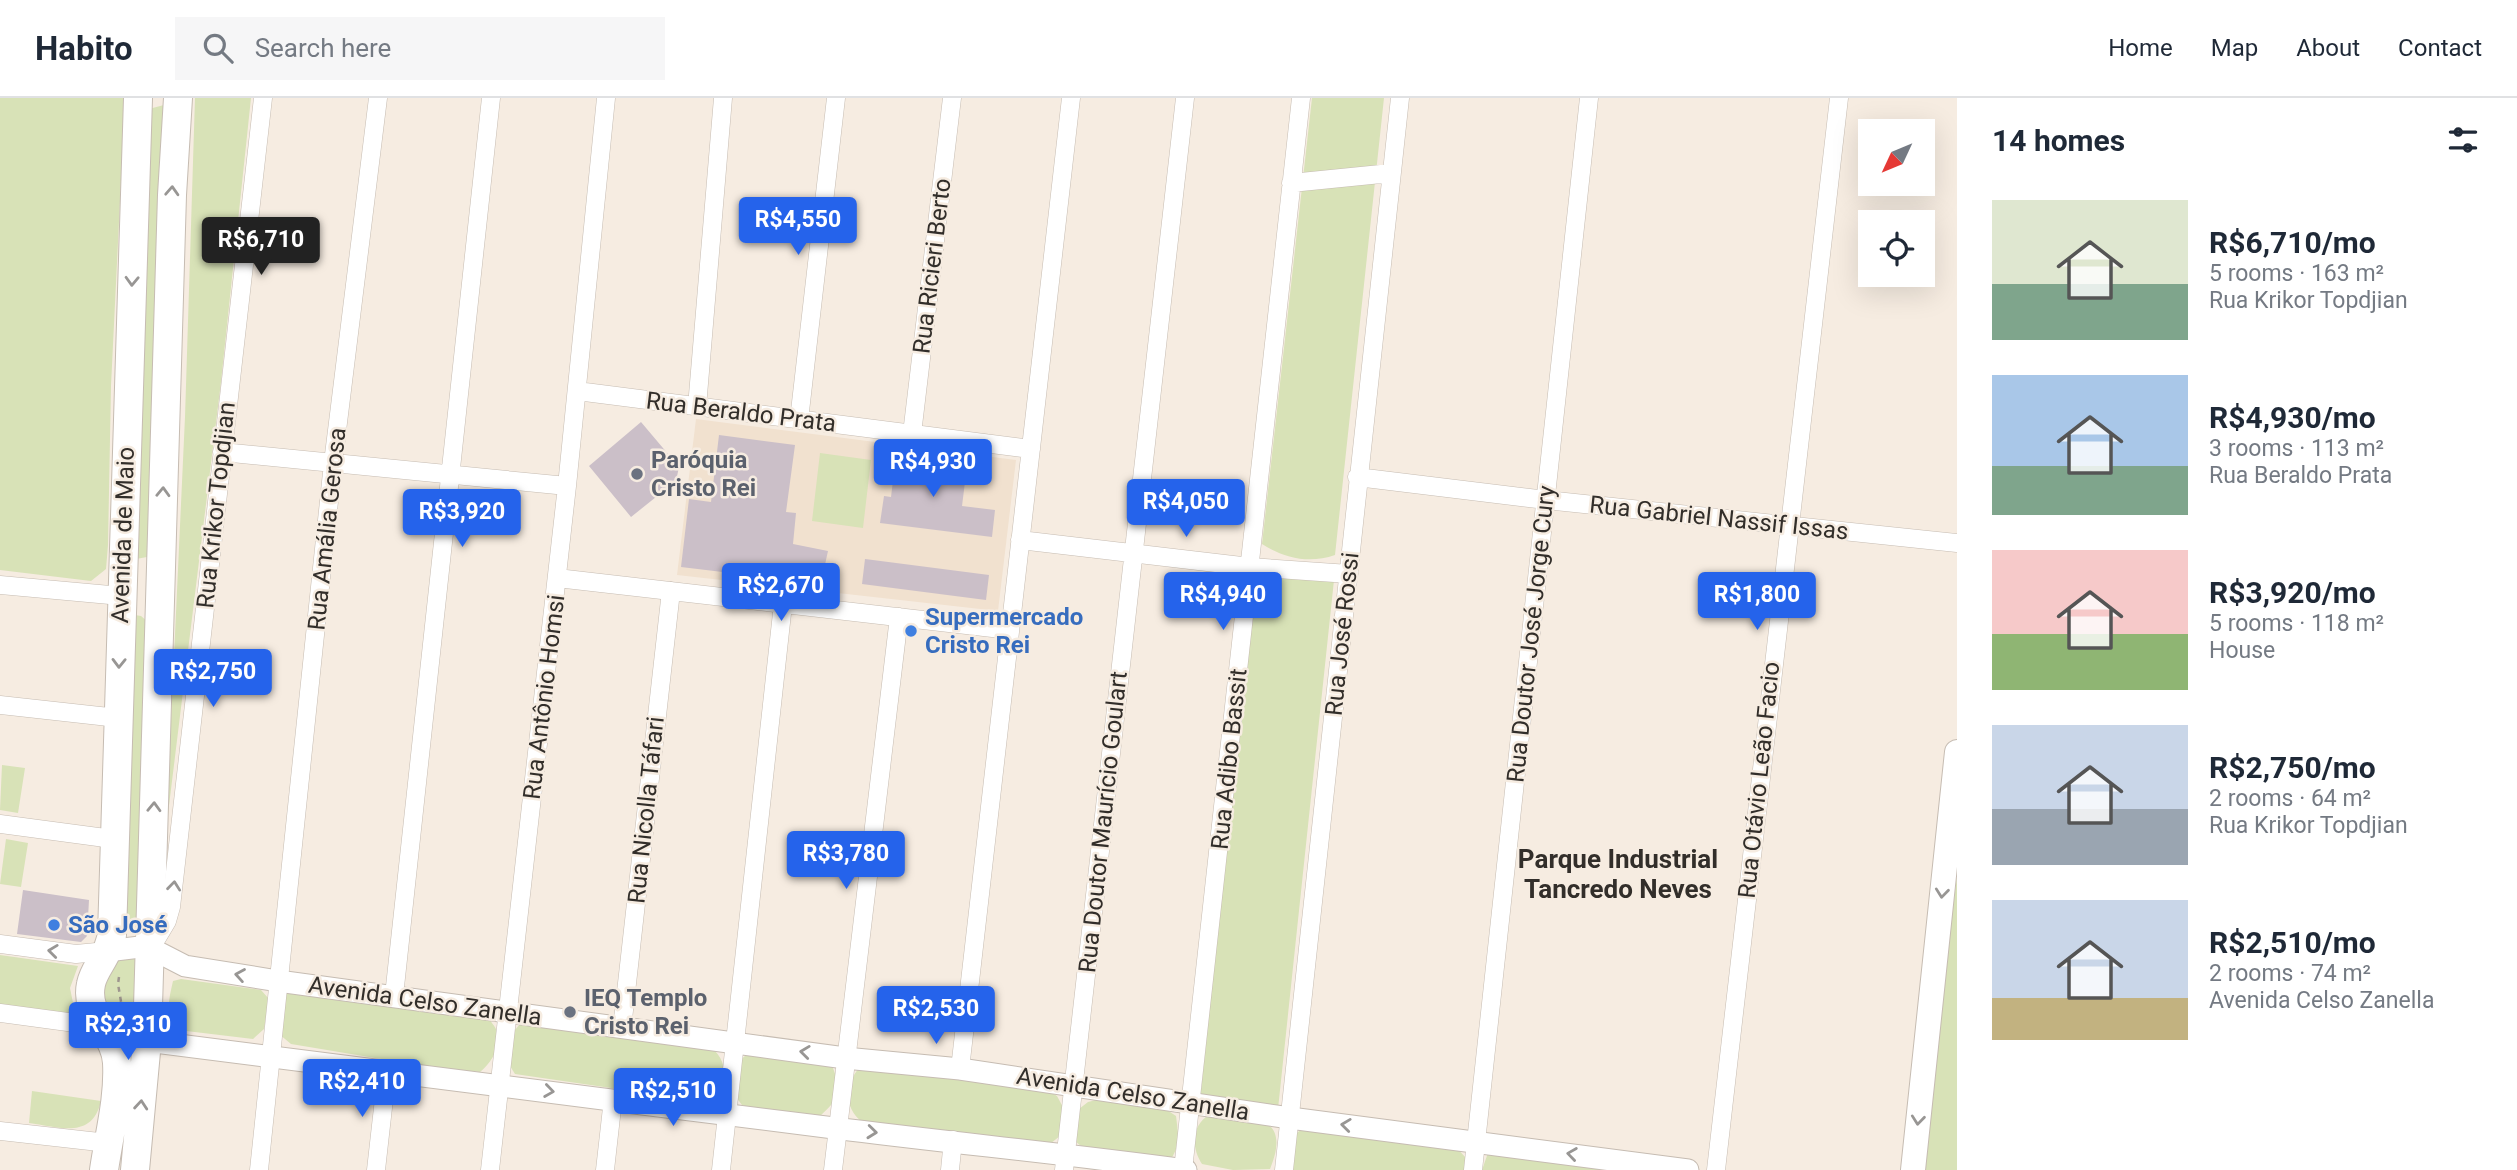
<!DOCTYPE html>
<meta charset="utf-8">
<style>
:root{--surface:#fff;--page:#f6f6f7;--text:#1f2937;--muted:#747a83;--line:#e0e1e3;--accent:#2563eb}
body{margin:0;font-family:Roboto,sans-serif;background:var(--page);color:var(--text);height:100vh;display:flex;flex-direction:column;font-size:26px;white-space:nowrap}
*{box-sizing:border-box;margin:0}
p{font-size:23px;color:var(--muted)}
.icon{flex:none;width:38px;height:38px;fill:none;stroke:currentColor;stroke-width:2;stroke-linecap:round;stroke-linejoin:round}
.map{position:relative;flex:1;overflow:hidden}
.drawer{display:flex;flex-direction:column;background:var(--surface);width:560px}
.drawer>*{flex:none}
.needle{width:46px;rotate:226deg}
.controls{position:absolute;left:1858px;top:21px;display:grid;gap:14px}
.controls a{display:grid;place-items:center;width:77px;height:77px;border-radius:0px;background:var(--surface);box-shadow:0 7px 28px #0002;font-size:35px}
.price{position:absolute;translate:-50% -60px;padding:0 16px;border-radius:7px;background:var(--accent);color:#fff;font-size:23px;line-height:46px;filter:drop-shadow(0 2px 4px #0008)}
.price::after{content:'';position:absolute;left:50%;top:42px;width:21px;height:16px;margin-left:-10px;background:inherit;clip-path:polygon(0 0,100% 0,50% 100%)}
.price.on{background:#222;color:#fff}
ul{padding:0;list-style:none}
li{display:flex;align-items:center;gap:21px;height:175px;padding:0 35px}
li span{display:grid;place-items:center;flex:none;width:196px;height:140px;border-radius:0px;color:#555}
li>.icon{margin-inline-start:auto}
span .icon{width:84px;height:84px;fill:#fffc;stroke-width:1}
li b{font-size:30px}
h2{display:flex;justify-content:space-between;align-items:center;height:84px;padding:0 35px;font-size:30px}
header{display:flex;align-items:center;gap:42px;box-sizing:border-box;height:98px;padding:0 35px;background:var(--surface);border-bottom:2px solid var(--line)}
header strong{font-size:33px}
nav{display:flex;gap:38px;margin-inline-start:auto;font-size:24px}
.search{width:490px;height:63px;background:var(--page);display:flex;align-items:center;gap:18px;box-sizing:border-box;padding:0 24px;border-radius:0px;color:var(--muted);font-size:26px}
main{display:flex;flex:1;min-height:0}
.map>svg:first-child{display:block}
</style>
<header>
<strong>Habito</strong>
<div class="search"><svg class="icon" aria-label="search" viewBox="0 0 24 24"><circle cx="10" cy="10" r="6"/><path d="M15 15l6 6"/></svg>Search here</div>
<nav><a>Home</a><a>Map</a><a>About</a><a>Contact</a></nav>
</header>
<main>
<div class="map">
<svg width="1957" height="1072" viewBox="0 0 1957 1072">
<rect width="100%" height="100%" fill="#f6ece1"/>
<path fill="#f1e1cf" d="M 696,321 L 1016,362 L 998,513 L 677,477 Z"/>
<path fill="#d8e2b7" d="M 0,0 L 125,0 L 111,288 L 108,447 L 106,471 L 91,483 L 0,472 Z
M 195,0 L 251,0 L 221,284 L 166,732 L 185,319 Z
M 1312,0 L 1384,0 L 1335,457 C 1309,466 1284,460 1262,446 Z
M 164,7 L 147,459 L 136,461 L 145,12 Z
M 820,355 L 871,362 L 863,430 L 812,423 Z
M 1255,477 L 1334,482 L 1278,1011 L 1200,1002 Z
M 135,517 L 141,518 L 148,524 L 138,830 L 120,837 Z
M 2,667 L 25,670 L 18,715 L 0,712 Z
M 6,741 L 28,745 L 21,789 L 0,786 Z
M 1957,779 L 1957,1072 L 1924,1072 L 1953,810 Z
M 142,854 L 141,936 L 124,934 L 99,911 L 110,864 Z
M 0,857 L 78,868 L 70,890 L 76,920 L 0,910 Z
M 181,881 L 261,892 L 269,901 L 264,931 L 253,941 L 178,932 C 164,918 169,901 173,883 Z
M 288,892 L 488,919 C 490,923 496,929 497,934 C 501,950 491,965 480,974 L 435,970 L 291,946 L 279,936 L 280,906 Z
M 520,926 L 708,947 C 730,962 730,990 707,1004 L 515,976 L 510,968 L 514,933 Z
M 751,953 L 832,968 C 843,993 839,1001 819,1019 L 751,1010 L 742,1007 L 736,999 L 739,963 Z
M 863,966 L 1045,991 L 1057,998 L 1065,1013 L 1060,1038 L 1046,1049 L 862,1024 C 842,1008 845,983 863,966 Z
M 32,993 L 101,1003 C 92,1042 59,1029 29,1025 Z
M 1096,1002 L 1164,1010 L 1176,1018 C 1178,1035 1181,1046 1171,1061 L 1088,1054 L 1075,1043 L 1079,1011 L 1088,1004 Z
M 1210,1016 C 1250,1019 1293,1015 1270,1071 L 1233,1072 L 1202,1066 C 1191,1049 1191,1028 1210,1016 Z
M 1306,1028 L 1454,1047 L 1466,1060 L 1465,1072 L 1292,1072 L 1294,1037 Z
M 1489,1052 L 1648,1072 L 1482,1072 Z"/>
<path fill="#cbbfc8" d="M 641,324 L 679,369 L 676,383 L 631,419 L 589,368 Z
M 719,337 L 795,347 L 786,414 L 796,415 L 793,446 L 828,453 L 822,480 L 790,474 L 789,482 L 681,469 L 689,401 L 711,404 Z
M 896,358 L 967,368 L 962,408 L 995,412 L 992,439 L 880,425 L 884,398 L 891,399 Z
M 865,461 L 989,477 L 986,502 L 862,486 Z
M 23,792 L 89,802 L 87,838 L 81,844 L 17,836 Z"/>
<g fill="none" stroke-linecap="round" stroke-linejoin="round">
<g stroke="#c6bcb2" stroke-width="19">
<path id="minor" d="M 1291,85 L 1391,75
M 577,293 L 1031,351
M 697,309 L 723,0
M 799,322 L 836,0
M 912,336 L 952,0
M 222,354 L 567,388
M 1357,379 L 1546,402 L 1957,445
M 1020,442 L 1250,469 L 1349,476
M 557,480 L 1010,532
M 0,487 L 121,498
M 0,607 L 118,620
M 0,726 L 113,741
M 0,846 L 76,856 L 107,853
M 152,848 L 167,823 L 171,809 L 263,0
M 394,898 L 491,0
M 0,915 L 90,927 L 103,933
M 622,930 L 671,493
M 960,971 L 1071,0
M 0,1033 L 108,1045
M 259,1072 L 333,365 L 378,0
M 376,1072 L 387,974
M 490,1072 L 567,388 L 606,0
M 605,1072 L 613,1001
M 721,1072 L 783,506
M 833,1072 L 899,519
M 950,1072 L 953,1042
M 1064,1072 L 1185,0
M 1183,1072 L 1301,0
M 1284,1072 L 1400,0
M 1473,1072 L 1589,0
M 1716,1072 L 1839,0"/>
</g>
<g stroke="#c6bcb2" stroke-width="23">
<path id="tertiary" d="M 107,853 L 140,849 L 150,850 L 185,868 L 278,883 L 845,960 L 960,971 L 1290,1020 L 1688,1072
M 103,933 L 129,943 L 147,943 C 377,971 605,1002 834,1030 C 952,1045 1069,1056 1186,1072"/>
</g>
<g stroke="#c6bcb2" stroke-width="26">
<path id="secondary" d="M 1913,1072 L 1957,654"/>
</g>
<g stroke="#c6bcb2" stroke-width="30">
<path id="primary" d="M 104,1072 C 109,1037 119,1000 117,965 C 116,936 84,918 91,886 C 93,875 100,867 105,857 C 108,851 110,844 112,837 L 138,0
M 135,1072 L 147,943 L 172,97 L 178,0"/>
</g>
<path stroke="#9e968f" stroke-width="2.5" stroke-dasharray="5 5" stroke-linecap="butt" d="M 119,879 L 118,886 L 124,921"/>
<use href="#minor" stroke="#fff" stroke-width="18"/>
<use href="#tertiary" stroke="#fff" stroke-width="21"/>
<use href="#secondary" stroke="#fff" stroke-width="24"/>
<use href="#primary" stroke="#fff" stroke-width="28"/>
</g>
<defs><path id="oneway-chevron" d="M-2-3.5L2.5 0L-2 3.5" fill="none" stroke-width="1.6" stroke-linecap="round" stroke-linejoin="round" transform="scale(1.75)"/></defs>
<g stroke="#989694">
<use href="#oneway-chevron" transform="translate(172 93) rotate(-87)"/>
<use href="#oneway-chevron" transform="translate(132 183) rotate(92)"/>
<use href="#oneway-chevron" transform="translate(163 394) rotate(-88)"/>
<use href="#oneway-chevron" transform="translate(119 565) rotate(91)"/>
<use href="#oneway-chevron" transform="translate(154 709) rotate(-88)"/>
<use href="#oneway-chevron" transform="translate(174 788) rotate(-84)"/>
<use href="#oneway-chevron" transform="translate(1942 795) rotate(96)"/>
<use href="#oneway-chevron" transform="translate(53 853) rotate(-173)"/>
<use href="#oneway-chevron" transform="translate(240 877) rotate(-170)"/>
<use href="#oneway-chevron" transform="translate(805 954) rotate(-173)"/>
<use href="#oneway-chevron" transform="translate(549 993) rotate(8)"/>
<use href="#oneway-chevron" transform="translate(141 1007) rotate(-85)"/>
<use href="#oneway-chevron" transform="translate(1918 1022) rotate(96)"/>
<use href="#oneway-chevron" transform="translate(1346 1027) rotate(-173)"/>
<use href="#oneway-chevron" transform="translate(872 1034) rotate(6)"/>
<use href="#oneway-chevron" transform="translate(1572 1056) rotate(-172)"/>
</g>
<g fill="#6b7280" stroke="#f6ece1" stroke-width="2.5">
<circle cx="637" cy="376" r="7"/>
<circle cx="570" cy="914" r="7"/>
</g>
<g fill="#3f7fe0" stroke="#f6ece1" stroke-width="2.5">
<circle cx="911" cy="533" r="7"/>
<circle cx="54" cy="827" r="7"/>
</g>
<g text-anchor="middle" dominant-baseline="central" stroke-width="5" stroke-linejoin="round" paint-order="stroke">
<g font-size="24" fill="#322e2a" stroke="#f6ece1">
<text transform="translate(932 168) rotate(-83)">Rua Ricieri Berto</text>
<text transform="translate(741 314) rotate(7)">Rua Beraldo Prata</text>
<text transform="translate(216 407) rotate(-84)">Rua Krikor Topdjian</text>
<text transform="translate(1719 420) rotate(6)">Rua Gabriel Nassif Issas</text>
<text transform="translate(327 431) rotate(-84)">Rua Amália Gerosa</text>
<text transform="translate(123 437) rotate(-88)">Avenida de Maio</text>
<text transform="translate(1342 536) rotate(-84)">Rua José Rossi</text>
<text transform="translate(1531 536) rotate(-84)">Rua Doutor José Jorge Cury</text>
<text transform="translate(544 599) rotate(-83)">Rua Antônio Homsi</text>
<text transform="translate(1229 661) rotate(-84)">Rua Adibo Bassit</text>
<text transform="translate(1759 682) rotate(-84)">Rua Otávio Leão Facio</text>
<text transform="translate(646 712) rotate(-84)">Rua Nicolla Táfari</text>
<text transform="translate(1103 724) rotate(-84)">Rua Doutor Maurício Goulart</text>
<text transform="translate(425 903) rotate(8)">Avenida Celso Zanella</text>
<text transform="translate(1133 996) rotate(9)">Avenida Celso Zanella</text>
</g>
<g font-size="24" font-weight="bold" fill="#5b616d" stroke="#f6ece1" text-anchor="start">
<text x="651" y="362">Paróquia<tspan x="651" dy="28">Cristo Rei</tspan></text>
<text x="584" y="900">IEQ Templo<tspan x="584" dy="28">Cristo Rei</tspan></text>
</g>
<g font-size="24" font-weight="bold" fill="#366cbe" stroke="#f6ece1" text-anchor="start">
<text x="925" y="519">Supermercado<tspan x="925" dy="28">Cristo Rei</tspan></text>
<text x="68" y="827">São José</text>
</g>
<g font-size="26" font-weight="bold" fill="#322e2a" stroke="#f6ece1">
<text x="1618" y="761">Parque Industrial<tspan x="1618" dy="30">Tancredo Neves</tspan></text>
</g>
</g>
</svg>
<div class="controls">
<a><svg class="needle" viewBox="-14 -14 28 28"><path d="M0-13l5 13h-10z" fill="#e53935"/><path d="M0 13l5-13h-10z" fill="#747a83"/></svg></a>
<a><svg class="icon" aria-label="locate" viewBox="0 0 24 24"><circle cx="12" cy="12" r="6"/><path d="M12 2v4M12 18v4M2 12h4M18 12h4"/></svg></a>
</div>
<b class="price" style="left:798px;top:159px">R$4,550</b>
<b class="price on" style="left:261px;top:179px">R$6,710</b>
<b class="price" style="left:933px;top:401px">R$4,930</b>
<b class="price" style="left:1186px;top:441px">R$4,050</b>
<b class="price" style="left:462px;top:451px">R$3,920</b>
<b class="price" style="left:781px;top:525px">R$2,670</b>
<b class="price" style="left:1223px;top:534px">R$4,940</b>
<b class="price" style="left:1757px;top:534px">R$1,800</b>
<b class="price" style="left:213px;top:611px">R$2,750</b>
<b class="price" style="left:846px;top:793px">R$3,780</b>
<b class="price" style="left:936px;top:948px">R$2,530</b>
<b class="price" style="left:128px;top:964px">R$2,310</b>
<b class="price" style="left:362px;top:1021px">R$2,410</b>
<b class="price" style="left:673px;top:1030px">R$2,510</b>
</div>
<section class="drawer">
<h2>14 homes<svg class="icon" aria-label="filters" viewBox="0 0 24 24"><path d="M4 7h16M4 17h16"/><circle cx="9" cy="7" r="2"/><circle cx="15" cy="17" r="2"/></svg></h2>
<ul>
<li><span style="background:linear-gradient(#dfe7d0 60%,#7fa58c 0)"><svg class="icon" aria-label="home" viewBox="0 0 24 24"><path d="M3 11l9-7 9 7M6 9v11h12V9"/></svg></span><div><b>R$6,710/mo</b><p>5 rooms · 163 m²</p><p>Rua Krikor Topdjian</p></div></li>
<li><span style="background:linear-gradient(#a9c7e8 65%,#7fa58c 0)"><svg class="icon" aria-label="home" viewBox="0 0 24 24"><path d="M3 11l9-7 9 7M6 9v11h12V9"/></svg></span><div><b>R$4,930/mo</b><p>3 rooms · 113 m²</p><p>Rua Beraldo Prata</p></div></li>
<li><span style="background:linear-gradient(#f6c9c9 60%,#8fb573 0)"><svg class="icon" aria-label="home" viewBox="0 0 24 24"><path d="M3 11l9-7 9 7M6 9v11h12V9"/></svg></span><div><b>R$3,920/mo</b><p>5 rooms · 118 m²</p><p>House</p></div></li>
<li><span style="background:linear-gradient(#c9d6e8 60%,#9aa5b1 0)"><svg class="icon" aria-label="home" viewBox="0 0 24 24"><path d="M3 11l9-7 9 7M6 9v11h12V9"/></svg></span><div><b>R$2,750/mo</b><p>2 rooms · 64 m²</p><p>Rua Krikor Topdjian</p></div></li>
<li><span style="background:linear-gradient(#c9d6e8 70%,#c2b280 0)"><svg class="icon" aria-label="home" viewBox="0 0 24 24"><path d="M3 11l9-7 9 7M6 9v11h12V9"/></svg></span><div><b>R$2,510/mo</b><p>2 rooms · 74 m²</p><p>Avenida Celso Zanella</p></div></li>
</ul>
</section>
</main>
